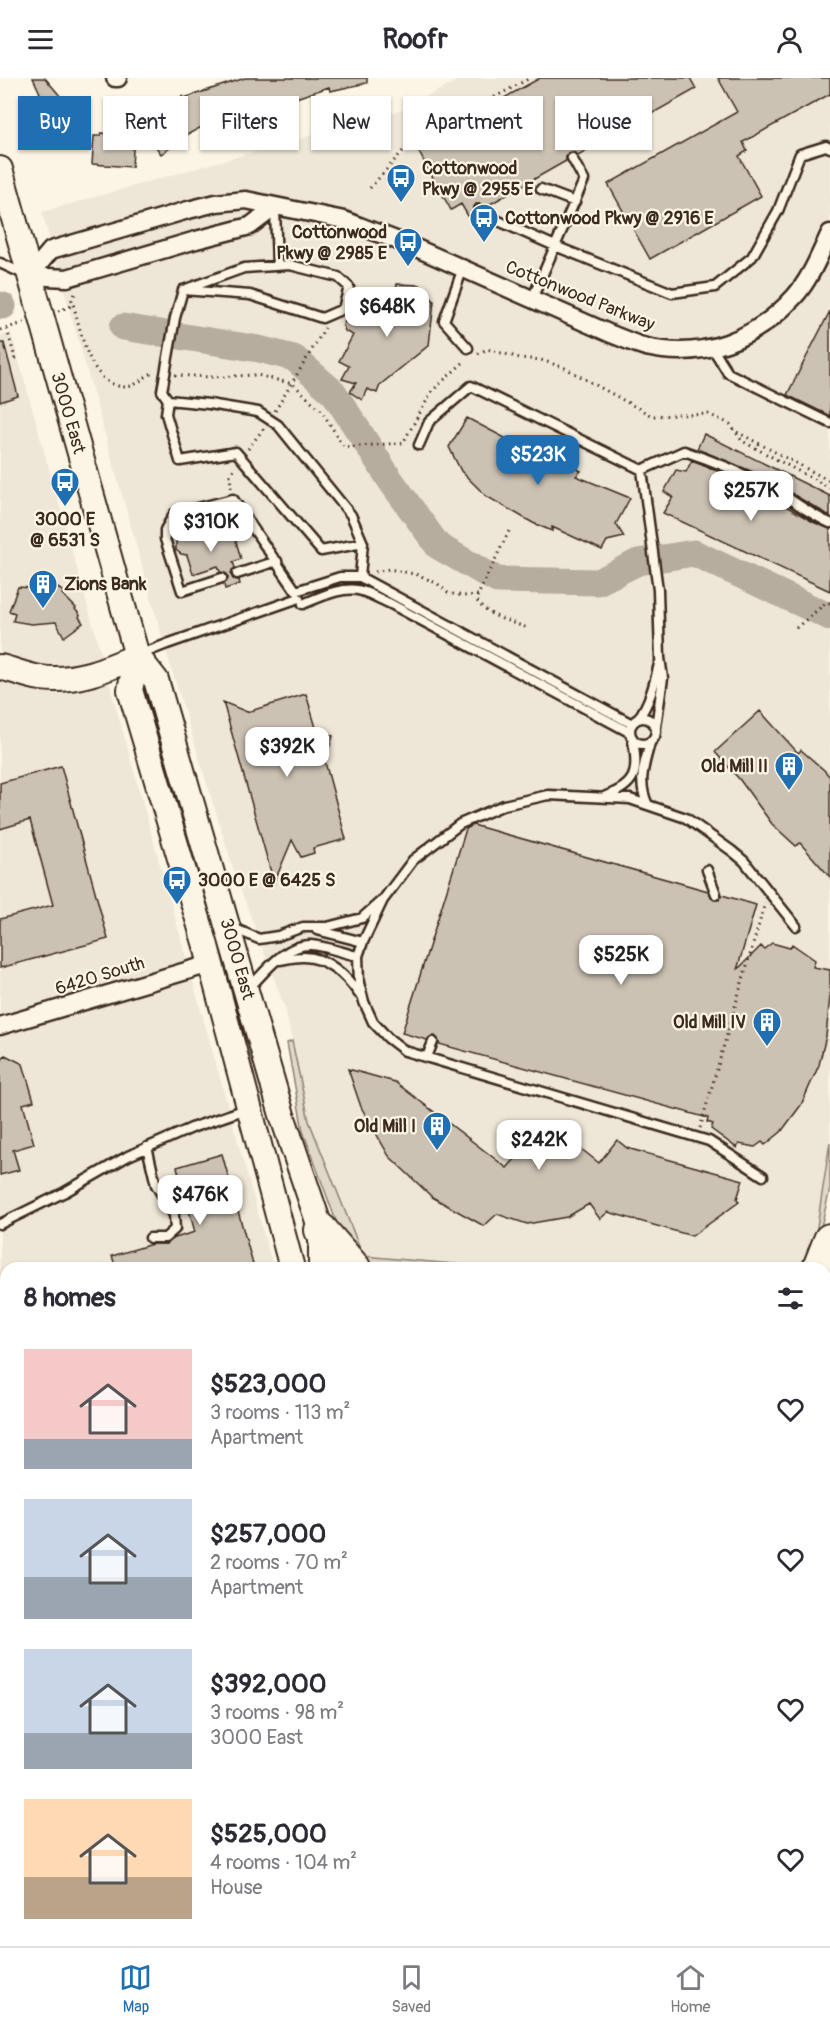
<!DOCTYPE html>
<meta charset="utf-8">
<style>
:root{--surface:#fff;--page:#f7f7f7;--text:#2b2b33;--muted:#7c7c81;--line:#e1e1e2;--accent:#1f6fb2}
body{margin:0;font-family:Pangolin,sans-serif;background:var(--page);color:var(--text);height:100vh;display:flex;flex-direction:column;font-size:22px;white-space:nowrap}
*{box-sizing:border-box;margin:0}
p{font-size:20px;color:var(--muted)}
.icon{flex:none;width:33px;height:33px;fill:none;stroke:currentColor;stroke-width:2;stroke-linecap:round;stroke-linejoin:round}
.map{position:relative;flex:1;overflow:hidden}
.sheet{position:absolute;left:0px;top:1184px;width:831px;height:686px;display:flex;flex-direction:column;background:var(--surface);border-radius:18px 18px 0 0;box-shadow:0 2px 4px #0004}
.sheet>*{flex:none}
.hud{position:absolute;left:18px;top:18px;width:795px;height:54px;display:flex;gap:12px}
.price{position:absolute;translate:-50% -51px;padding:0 14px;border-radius:12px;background:#fff;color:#222;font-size:20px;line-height:39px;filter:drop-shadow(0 2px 3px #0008)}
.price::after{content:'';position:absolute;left:50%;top:36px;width:18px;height:14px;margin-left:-9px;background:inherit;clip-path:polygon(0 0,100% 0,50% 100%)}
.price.selected{background:var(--accent);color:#fff}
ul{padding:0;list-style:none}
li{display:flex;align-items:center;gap:18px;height:150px;padding:0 24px}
li span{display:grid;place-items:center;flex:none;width:168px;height:120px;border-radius:0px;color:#555}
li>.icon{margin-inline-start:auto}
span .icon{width:72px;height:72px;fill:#fffc;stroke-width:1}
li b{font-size:26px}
h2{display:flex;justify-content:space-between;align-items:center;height:72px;padding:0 24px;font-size:26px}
.pill{padding:0 21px;border-radius:0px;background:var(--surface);box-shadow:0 2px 4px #0004;font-size:21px;line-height:54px}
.pill.selected{background:var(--accent);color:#fff}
header{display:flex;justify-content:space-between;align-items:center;height:78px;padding:0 24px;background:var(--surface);font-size:27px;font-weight:700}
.dock{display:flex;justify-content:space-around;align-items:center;height:84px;border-top:2px solid var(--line);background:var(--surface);font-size:16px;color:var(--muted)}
.dock a{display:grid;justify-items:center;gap:3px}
.dock .selected{color:var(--accent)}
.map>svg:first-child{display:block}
</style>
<header><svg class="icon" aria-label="menu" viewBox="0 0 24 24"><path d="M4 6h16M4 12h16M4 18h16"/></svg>Roofr<svg class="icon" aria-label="person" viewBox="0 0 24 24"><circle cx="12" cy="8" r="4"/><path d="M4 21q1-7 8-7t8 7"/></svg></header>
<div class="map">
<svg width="830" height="1868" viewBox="0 0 830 1868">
<rect width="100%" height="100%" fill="#fcf5e5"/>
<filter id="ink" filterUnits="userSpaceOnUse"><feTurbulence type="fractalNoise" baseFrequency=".0167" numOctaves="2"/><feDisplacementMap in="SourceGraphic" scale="12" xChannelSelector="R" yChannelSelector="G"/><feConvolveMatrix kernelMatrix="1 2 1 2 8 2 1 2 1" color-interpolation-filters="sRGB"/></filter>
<g filter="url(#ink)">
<path fill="#eee6d6" d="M 462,0 L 830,0 L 830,1064 L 816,1155 L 800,1189 L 491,1190 L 363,1178 L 309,1043 L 285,930 L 237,802 L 169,583 L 42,134 L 401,32 Z
M 11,255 L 273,1189 L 6,1190 L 6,1295 L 0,1296 L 0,258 Z"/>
<path fill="#e0d8c8" stroke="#8e8173" stroke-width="1.5" d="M 292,963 L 309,1043 L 363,1178 L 488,1189 L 368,1190 L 347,1173 L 303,1053 L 287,965 Z
M 830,1064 L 830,1111 L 812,1187 L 811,1189 L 800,1190 L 816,1155 Z
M 825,1304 L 830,1304 L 830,1397 L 825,1391 Z
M 6,1375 L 6,1863 L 825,1863 L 825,1514 L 830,1521 L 830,1868 L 0,1868 L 0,1377 Z"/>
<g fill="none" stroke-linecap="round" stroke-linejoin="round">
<path stroke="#b7ad9e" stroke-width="27" d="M 0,227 L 3,228
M 123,249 L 259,271 L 294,280 L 334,315 L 391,403 L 438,468 L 497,502 L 598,504 L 638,484 L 694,475 L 830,539"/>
</g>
<path fill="#ccc2b3" stroke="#3b2a1e" stroke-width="1.5" d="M 33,0 L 45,0 L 66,25 L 62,29 L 75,48 L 61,59 L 56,53 L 49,59 L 26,26 L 40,15 Z
M 245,0 L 367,0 L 367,5 L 330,13 L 329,9 L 275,27 L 273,19 L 264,21 L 264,19 L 240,27 L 246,48 L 220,56 L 217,46 L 210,48 L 209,45 L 177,62 L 176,66 L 161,76 L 142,49 L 165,35 L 162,31 L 183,18 L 184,20 Z
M 540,0 L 690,0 L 696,11 L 578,77 L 573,74 L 568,75 L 566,79 L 566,83 L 485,129 L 481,126 L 476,126 L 473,130 L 473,135 L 468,138 L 461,126 L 451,132 L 416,69 Z
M 718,0 L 830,0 L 830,16 L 743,64 L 747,73 L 739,78 L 761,118 L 650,181 L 608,106 L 737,34 Z
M 101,55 L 134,57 L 132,89 L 92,86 L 94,58 L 100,58 Z
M 397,206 L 420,207 L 434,223 L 429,267 L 380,307 L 377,315 L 367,311 L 362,322 L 350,314 L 356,305 L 342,301 L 349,288 L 339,283 L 353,257 L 345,253 L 343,247 L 347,240 L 358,239 L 373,229 L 383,230 L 384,218 L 395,216 Z
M 830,233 L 830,338 L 787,317 Z
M 0,265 L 4,265 L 18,318 L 0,324 Z
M 467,340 L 518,367 L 522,360 L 581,393 L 576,398 L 630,420 L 616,446 L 624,459 L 607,463 L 602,472 L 552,449 L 552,453 L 533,445 L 486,418 L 461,393 L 449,369 Z
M 704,356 L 830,418 L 830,438 L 758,396 L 697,371 Z
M 692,382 L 752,408 L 813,444 L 830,451 L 830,513 L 663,435 L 673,419 L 664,414 L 676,392 L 686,394 Z
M 232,449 L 241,481 L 233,484 L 235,490 L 232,492 L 231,497 L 233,501 L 239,502 L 240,506 L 225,511 L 224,506 L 228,501 L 227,496 L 220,494 L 218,488 L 193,496 L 187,477 L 181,476 L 176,472 L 176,464 L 179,459 L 185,455 L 191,455 L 196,460 Z
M 46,503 L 64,514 L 62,516 L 76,530 L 75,531 L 80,537 L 79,539 L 83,545 L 64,559 L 56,544 L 31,546 L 13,543 L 15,535 L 9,533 L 18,509 L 31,510 Z
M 306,616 L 317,653 L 333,658 L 325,684 L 346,761 L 313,770 L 314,775 L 301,779 L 292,762 L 274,805 L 223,624 L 247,634 Z
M 760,633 L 798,675 L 801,672 L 824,692 L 830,699 L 830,799 L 800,765 L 796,768 L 772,746 L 740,702 L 715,674 Z
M 61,688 L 108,861 L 0,890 L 0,841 L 53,827 L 30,742 L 0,751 L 0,705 Z
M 473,747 L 708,813 L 714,822 L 719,822 L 722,817 L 756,827 L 737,892 L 761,868 L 764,871 L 772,865 L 790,870 L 792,866 L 815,882 L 813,889 L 830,892 L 830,918 L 826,958 L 819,987 L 801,1027 L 781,1054 L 765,1067 L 762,1064 L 755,1069 L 739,1066 L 737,1070 L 711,1051 L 713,1046 L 707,1044 L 708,1040 L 439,966 L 438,961 L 435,958 L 430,959 L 427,962 L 402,955 L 466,751 Z
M 5,977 L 23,986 L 34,1023 L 23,1026 L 34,1066 L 13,1072 L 19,1092 L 0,1097 L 0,985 Z
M 348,991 L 395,1004 L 507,1090 L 537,1056 L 547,1064 L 556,1051 L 599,1085 L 617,1062 L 627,1070 L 743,1102 L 737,1121 L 739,1124 L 692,1158 L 608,1134 L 600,1141 L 589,1126 L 567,1139 L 527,1146 L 497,1136 L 484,1148 L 432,1119 L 389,1078 L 361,1029 Z
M 222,1076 L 254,1190 L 116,1190 L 112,1178 L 152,1166 L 166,1166 L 175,1160 L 195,1154 L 177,1089 Z"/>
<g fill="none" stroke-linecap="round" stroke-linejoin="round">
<g stroke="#3b2a1e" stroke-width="13">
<path id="lane" d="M 541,111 L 575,124
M 275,130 L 277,188
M 479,132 L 485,137 L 555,168 L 672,215 L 715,209 L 752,179 L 778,133 L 800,76 L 826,68 L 830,70
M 0,185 L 26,197
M 463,190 L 444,243 L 468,270
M 532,221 L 584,102 L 572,80
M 713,271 L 728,295 L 830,345
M 168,322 L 162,313 L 175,240 L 183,212 L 250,217 L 322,240 L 343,231 L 349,209 L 338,199 L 290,187 L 244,190 L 183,212
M 419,367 L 429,344 L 471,308 L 642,392 L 684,373 C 717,384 748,397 778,414 C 796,424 811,437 830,445
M 642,392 L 658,512 L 660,580 L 663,600 L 656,649
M 237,496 L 277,483
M 360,499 L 363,465 L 351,437 L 278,347 L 258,334 L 209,326 L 168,322 L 166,336 L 180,383 L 236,374 L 321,473 L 363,465
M 222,500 L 182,513 L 165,461 L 165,452 L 174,436 L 233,421 L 296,513 L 340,499 L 360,499 L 632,646
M 303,526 C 320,519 344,507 362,513 C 371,516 380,521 389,525 L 629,654
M 139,577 L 167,566 L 299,520
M630 653a13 13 0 1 1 26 0a13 13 0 1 1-26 0Z
M 638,641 C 650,624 654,607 659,586
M 606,718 C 636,707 639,694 633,663
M 648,727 C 637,704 644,688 650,665
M 707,792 L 716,816
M 233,850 L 259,861 L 278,858 L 303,849 L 327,849 L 362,840 L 380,824
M 317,852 L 363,864
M 279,882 C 286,881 295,879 302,879 C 326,878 347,898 359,916
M 249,910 C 266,893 285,866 311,867 C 326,868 343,875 358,878
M 427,979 L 433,964
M 147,1069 L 156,1107 L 174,1137 L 175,1151 L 165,1160 L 150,1160
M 763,1098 L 709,1063 L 405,973 L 388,960 L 373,944 L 364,924 L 359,905 L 358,878 L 363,864 L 383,822 L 413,782 L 460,746 L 504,727 L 548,717 L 630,721 L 686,740 L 732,773 L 744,783 L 796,848
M 0,1146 L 65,1114 L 128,1078 L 194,1049 L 249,1030
M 0,1588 L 6,1586
M 825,1779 L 830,1792
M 266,1863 L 267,1868
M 38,1868 L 43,1863
M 621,1868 L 623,1863
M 780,1868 L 781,1863"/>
</g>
<g stroke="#3b2a1e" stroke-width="21">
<path id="street" d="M 115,0 L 118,0
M 29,198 L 51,172 L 188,132 L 216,125 L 246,122 L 344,142 L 414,169 L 611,256 C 622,260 634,266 646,269 C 703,282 755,262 794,219 C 810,202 820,176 830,155
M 29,198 L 67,200 L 196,162 L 250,148 L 275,129
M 0,948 L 210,886"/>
</g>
<g stroke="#3b2a1e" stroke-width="28">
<path id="secondary" d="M 0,91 L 137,578 L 156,602 L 282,1037 L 321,1152 L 321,1190
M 137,578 L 130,612 L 206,868 L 292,1190
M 0,589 C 13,592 27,598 41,600 C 75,605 106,591 137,578"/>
</g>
<g stroke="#3b2a1e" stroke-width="32">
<path id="primary" d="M 825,1287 L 830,1287
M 0,1329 L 6,1328"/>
</g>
<g stroke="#3b2a1e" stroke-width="36">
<path id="highway" d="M 321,1152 L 354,1190
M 819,1190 L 830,1162
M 825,1254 L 830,1217
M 0,1361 L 6,1360
M 825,1410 L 830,1416"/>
</g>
<path stroke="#3b2a1e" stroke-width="3" stroke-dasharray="1.5 4.5" stroke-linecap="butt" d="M 370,110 L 410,65 L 530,0
M 75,216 L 72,222 C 81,250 87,307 125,309 C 137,309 144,297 154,295
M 58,233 L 74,227
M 7,251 L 15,280 L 11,284
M 0,252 L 24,245
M 478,276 L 487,271 L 520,280 L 541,282 L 565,290 L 652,338 L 708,336 L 730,346 L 742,363 L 830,410
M 175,297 L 210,299 L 257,297 L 293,306 L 321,332 L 344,369 L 403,365 L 432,313 L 466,282
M 737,354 L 830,403
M 248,371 L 264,350
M 231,410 L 230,397 L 235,389
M 509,453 L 476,521 C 485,538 511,544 528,550
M 375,494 L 389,491 L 419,497 L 438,506 L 448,515 L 464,518 L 478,517
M 796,550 L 827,524 L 830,525
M 700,1050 L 765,825"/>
<use href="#lane" stroke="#fcf5e5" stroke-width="8"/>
<use href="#street" stroke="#fcf5e5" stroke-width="16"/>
<use href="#secondary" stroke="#fcf5e5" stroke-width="24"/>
<use href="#primary" stroke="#fcf5e5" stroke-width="27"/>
<use href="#highway" stroke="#fcf5e5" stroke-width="32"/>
<path stroke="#3b2a1e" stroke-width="3" stroke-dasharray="1.5 4.5" stroke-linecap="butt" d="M 275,333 L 325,250"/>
</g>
</g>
<defs>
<g id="bus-pin" transform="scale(1.5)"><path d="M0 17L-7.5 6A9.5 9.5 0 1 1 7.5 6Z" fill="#1f6fb2" stroke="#fcf5e5"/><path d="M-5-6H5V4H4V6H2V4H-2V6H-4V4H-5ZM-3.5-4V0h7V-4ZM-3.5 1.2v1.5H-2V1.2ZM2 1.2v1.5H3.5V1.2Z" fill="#fff"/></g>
<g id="building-pin" transform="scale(1.5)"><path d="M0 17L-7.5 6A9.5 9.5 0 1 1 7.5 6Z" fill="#1f6fb2" stroke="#fcf5e5"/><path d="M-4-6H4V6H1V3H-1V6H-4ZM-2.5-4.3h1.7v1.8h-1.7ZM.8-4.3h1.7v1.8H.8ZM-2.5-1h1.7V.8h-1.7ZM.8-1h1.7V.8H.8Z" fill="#fff"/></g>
</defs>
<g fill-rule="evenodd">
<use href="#bus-pin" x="401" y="100"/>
<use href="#bus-pin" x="484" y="140"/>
<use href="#bus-pin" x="408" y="164"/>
<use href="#bus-pin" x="65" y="404"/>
<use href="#building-pin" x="43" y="506"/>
<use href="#building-pin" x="789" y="688"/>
<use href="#bus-pin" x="177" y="802"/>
<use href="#building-pin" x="767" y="944"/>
<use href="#building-pin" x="437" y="1048"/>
</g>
<g text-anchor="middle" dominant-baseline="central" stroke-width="4.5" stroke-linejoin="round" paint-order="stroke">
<g font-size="18" font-weight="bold" fill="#3b2a1e" stroke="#fcf5e5" text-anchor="start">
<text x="422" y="90">Cottonwood<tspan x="422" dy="21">Pkwy @ 2955 E</tspan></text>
<text x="505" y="140">Cottonwood Pkwy @ 2916 E</text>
<text x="387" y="154" text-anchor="end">Cottonwood<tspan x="387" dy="21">Pkwy @ 2985 E</tspan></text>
<text x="65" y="441" text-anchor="middle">3000 E<tspan x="65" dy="21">@ 6531 S</tspan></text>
<text x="64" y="506">Zions Bank</text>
<text x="768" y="688" text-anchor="end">Old Mill II</text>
<text x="198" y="802">3000 E @ 6425 S</text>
<text x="746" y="944" text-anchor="end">Old Mill IV</text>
<text x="416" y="1048" text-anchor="end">Old Mill I</text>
</g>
<g font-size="18" fill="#3b2a1e" stroke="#fcf5e5">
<text transform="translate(580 218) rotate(22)">Cottonwood Parkway</text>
<text transform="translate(68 335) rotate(74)">3000 East</text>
<text transform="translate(237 881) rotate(74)">3000 East</text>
<text transform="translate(100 898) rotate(-17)">6420 South</text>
</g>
</g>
</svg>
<b class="price" style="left:387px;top:260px">$648K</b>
<b class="price selected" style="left:538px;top:408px">$523K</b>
<b class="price" style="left:751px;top:444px">$257K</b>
<b class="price" style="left:211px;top:475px">$310K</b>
<b class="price" style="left:287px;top:700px">$392K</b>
<b class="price" style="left:621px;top:908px">$525K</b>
<b class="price" style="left:539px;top:1093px">$242K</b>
<b class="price" style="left:200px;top:1148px">$476K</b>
<div class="hud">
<a class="pill selected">Buy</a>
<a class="pill">Rent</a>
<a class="pill">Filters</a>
<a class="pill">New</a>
<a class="pill">Apartment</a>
<a class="pill">House</a>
</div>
<section class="sheet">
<h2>8 homes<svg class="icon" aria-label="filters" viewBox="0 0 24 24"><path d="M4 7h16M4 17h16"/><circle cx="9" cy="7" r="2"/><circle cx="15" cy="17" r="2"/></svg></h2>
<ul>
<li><span style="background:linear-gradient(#f6c9c9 75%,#9aa5b1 0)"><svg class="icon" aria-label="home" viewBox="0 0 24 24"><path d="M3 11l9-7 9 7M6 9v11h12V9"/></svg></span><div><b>$523,000</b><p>3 rooms · 113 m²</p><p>Apartment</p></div><svg class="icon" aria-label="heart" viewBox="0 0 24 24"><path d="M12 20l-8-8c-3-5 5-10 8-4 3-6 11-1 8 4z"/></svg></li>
<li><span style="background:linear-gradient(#c9d6e8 65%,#9aa5b1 0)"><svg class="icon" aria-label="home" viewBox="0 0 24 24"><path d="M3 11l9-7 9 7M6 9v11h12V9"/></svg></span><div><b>$257,000</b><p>2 rooms · 70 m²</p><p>Apartment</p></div><svg class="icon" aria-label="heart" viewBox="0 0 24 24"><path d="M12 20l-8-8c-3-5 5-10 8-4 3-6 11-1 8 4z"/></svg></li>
<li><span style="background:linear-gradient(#c9d6e8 70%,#9aa5b1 0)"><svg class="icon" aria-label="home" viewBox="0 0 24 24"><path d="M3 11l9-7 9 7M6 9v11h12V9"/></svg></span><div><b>$392,000</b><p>3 rooms · 98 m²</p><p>3000 East</p></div><svg class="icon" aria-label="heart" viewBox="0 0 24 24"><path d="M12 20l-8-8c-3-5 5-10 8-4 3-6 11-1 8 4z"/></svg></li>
<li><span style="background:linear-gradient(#ffd9b3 65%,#b9a48a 0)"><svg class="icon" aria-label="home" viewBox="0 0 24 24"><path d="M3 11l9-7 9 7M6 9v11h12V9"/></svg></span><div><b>$525,000</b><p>4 rooms · 104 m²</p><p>House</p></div><svg class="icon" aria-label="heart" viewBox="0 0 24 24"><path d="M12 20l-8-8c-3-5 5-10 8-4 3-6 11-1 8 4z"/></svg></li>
</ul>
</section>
</div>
<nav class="dock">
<a class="selected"><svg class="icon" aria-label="map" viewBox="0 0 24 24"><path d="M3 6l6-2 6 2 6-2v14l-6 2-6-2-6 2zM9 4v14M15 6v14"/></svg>Map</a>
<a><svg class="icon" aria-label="saved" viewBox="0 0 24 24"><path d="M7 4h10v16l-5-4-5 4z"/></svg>Saved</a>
<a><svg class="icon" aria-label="home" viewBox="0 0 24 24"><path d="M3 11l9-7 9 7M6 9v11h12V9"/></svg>Home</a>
</nav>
